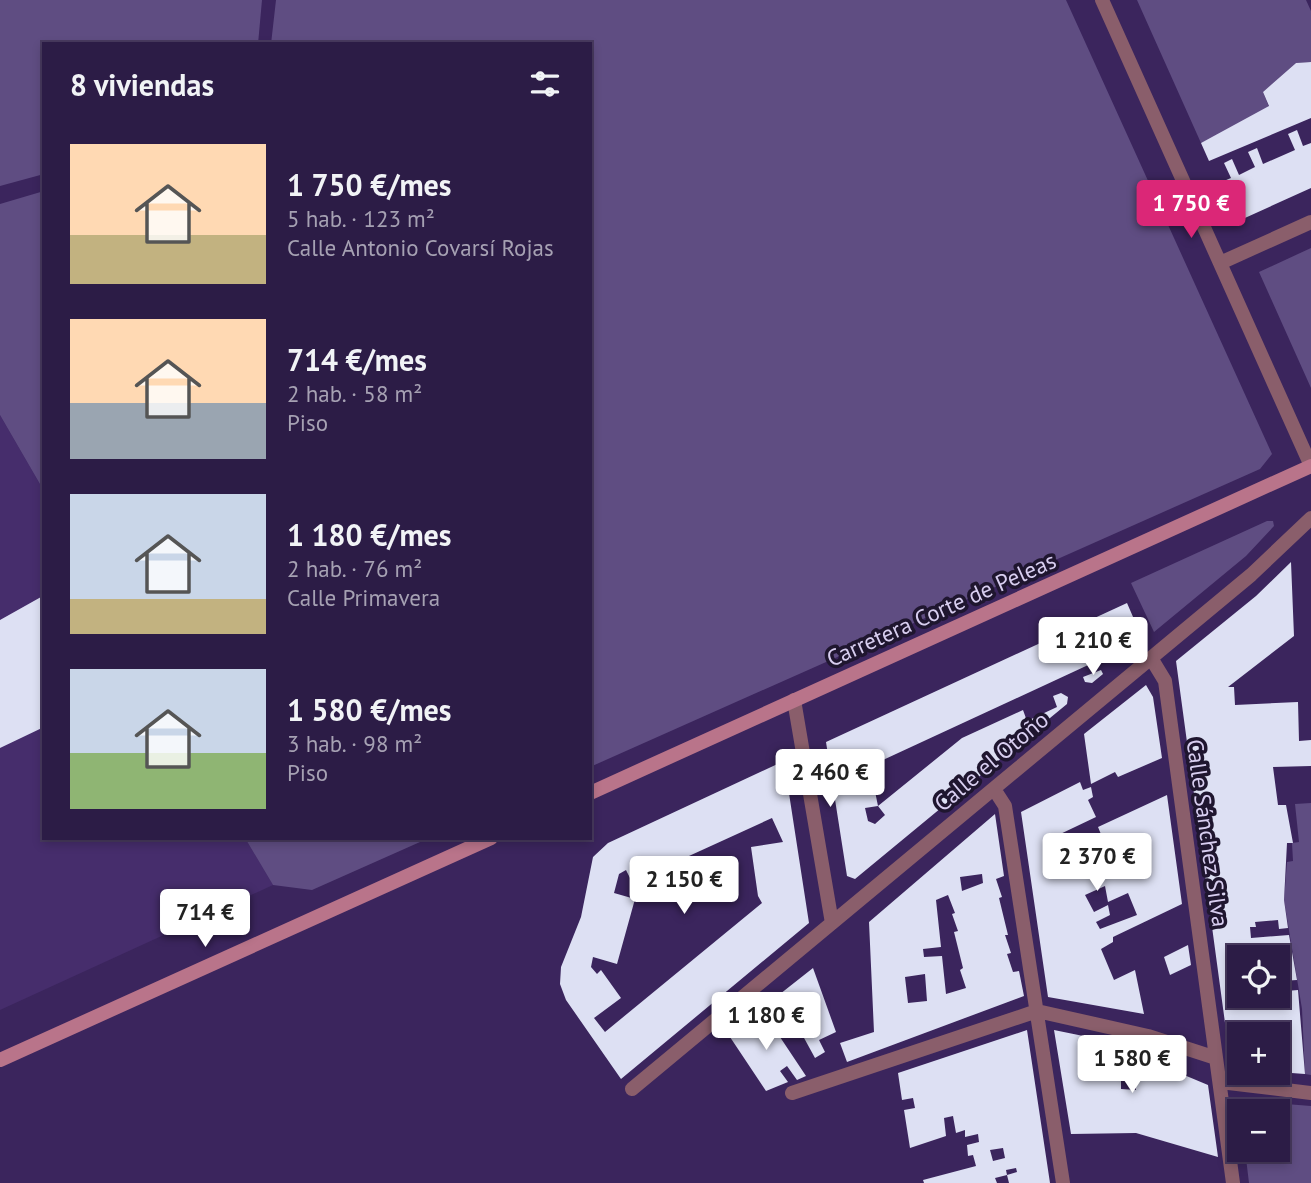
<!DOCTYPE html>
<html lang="es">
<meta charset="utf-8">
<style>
:root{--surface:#2c1c46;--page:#34254d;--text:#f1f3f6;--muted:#a6a1b3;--line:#483a5f;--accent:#db2777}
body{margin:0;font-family:"PT Sans",sans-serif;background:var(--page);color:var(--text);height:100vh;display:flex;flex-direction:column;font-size:26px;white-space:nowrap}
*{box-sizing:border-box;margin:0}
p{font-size:23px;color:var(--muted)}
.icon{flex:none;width:38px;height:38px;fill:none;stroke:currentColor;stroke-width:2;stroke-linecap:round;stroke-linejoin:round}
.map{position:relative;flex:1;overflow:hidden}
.panel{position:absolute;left:42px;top:42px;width:550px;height:798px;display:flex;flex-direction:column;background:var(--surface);border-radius:0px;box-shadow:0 4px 10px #0003,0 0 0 2px var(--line)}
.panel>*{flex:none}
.buttons{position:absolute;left:1227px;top:945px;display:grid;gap:14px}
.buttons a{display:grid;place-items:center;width:63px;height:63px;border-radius:0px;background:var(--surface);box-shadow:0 4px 10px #0003,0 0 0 2px var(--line);font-size:35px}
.price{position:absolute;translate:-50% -60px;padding:0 16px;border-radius:7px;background:#fff;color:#222;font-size:23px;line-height:46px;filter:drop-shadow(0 2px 4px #0008)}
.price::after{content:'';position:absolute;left:50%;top:42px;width:21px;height:16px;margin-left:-10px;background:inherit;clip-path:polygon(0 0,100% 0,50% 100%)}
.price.selected{background:var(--accent);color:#fff}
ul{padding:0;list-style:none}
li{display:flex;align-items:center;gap:21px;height:175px;padding:0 28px}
li span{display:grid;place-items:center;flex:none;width:196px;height:140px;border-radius:0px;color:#555}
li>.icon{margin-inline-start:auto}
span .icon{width:84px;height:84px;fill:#fffc;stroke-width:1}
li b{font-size:30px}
h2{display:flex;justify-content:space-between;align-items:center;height:84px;padding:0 28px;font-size:30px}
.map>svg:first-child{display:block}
</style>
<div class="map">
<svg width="1311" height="1183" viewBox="0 0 1311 1183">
<rect width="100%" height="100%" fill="#3b255d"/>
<path fill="#462d6c" d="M 0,415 L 44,491 L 44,838 L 245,838 L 273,885 L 0,1010 Z"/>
<path fill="#5f4d82" d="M 0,0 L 262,0 L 258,44 L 44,44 L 44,174 L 0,186 Z
M 276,0 L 1066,0 L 1272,454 L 1260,469 L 590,767 L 590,44 L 271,44 Z
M 1137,0 L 1306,0 L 1311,11 L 1311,62 L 1296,63 L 1263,92 L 1271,112 L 1201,143 Z
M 44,191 L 44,491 L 0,415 L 0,204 Z
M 1311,248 L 1311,388 L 1259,272 Z
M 1267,521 L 1273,521 L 1274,526 L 1246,556 L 1154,632 L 1131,583 Z
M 1311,803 L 1311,1075 L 1305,1074 L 1302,1009 L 1284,900 L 1287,862 L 1293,861 L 1292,843 L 1299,842 L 1295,804 Z
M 245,838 L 429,838 L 312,890 L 273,885 Z
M 1249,1101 L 1311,1106 L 1311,1183 L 1249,1183 L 1245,1150 L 1278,1150 L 1278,1111 L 1241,1111 Z"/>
<path fill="#dde0f3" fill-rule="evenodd" d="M 1311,62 L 1311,118 L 1209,161 L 1201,143 L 1269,106 L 1263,92 L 1296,63 Z
M 1297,130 L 1303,146 L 1311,143 L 1311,188 L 1236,222 L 1219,183 L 1231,178 L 1224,163 L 1232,159 L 1239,175 L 1255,167 L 1248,152 L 1257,148 L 1263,164 L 1295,150 L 1288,134 Z
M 1291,562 L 1294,636 L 1228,687 L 1234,687 L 1235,705 L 1298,702 L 1299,741 L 1311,740 L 1311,766 L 1273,767 L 1278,805 L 1286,805 L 1293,843 L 1287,843 L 1284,900 L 1288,928 L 1279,929 L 1278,920 L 1255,922 L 1256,927 L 1250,927 L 1251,938 L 1289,935 L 1297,980 L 1281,981 L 1283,1010 L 1287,1010 L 1286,991 L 1298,990 L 1305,1074 L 1278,1072 L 1278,1034 L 1239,1034 L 1239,1068 L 1231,1067 L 1176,661 L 1256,596 ZM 1275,950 L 1278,996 L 1239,996 L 1241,954 Z
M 41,597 L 44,727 L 0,748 L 0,620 Z
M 1127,603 L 1143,640 L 1129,652 L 1127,647 L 870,766 L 864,753 L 855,757 L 856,768 L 870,767 L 878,806 L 865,808 L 868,821 L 875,824 L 885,815 L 878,806 L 962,738 L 1023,710 L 1027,721 L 1057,707 L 1053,696 L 1061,693 L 1068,697 L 1067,704 L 855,879 L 847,876 L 826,742 Z
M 1101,670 L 1103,674 L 1092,683 L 1085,682 L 1083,677 Z
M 1146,685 L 1153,697 L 1162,758 L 1118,777 L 1115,772 L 1091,784 L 1084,734 Z
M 784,761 L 809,923 L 621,1079 L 566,1000 L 560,984 L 561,967 L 581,917 L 593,857 L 608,843 ZM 772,818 L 783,842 L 751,847 L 758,896 L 762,903 L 605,1032 L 594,1018 L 621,998 L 601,970 L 597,974 L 591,967 L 593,957 L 617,964 L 635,899 L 614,893 L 619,874 L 626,870 L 632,882 Z
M 1080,782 L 1083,790 L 1091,787 L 1093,797 L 1088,800 L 1096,817 L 1054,837 L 1061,855 L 1077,847 L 1084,862 L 1101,853 L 1102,865 L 1112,861 L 1098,827 L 1167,795 L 1182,904 L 1113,937 L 1113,942 L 1101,949 L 1114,980 L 1135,970 L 1144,1014 L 1048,997 L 1021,812 ZM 1105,886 L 1108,902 L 1128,893 L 1137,915 L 1100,929 L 1096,922 L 1110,915 L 1108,905 L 1094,912 L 1085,895 Z
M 995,814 L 1004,876 L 996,879 L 1002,897 L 999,898 L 1008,935 L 1005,935 L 1011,953 L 1007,954 L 1013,972 L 1019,971 L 1024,996 L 847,1062 L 840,1043 L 874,1032 L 869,922 ZM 982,874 L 983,883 L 962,891 L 960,877 ZM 948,895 L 955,913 L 952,914 L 958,931 L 954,932 L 963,968 L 960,970 L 966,988 L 946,994 L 942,956 L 924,957 L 923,949 L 941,947 L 936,900 ZM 925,974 L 927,1001 L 908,1003 L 905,977 Z
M 1188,945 L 1191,965 L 1170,975 L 1164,957 Z
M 813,968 L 836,1032 L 819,1040 L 825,1052 L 815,1058 L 780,994 Z
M 762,1010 L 806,1076 L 797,1080 L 787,1066 L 780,1071 L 788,1082 L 766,1091 L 730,1037 Z
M 1027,1030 L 1050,1183 L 1009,1183 L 1007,1175 L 1017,1172 L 1016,1168 L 1006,1170 L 1007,1175 L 995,1178 L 997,1183 L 924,1183 L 923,1180 L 976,1166 L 973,1155 L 968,1156 L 967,1145 L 979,1142 L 978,1134 L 965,1137 L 965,1130 L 956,1133 L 953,1116 L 944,1118 L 946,1136 L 910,1148 L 904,1110 L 915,1108 L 913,1098 L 902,1100 L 898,1073 ZM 1003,1148 L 1005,1158 L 993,1161 L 990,1150 Z
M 1054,1030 L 1098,1039 L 1208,1085 L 1218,1157 L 1136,1133 L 1071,1134 ZM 1089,1054 L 1098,1056 L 1098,1071 L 1088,1070 ZM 1121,1078 L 1136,1079 L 1136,1090 L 1121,1089 Z"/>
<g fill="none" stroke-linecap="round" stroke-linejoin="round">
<path stroke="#8a5e6b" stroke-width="14" d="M 1102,0 L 1311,466
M 1220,263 L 1311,222
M 1151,658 L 1165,681 L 1233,1183
M 794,700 L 832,923
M 994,789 L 1005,806 L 1063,1183
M 1220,1082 L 1311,1093
M 632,1089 L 1251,575 L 1311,518
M 792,1093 L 1037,1011 L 1148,1036 L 1216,1058"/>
<path stroke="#b9748a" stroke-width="14" d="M 590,793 L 1311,466
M 0,1060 L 491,838"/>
</g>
<g text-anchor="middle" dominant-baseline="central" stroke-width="7" stroke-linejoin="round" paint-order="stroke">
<g font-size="23" fill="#d8cef0" stroke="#1f162f">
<text transform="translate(941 609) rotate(-24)">Carretera Corte de Peleas</text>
<text transform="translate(991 761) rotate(-40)">Calle el Otoño</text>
<text transform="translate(1208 833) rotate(82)">Calle Sánchez Silva</text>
</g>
</g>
</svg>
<div class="buttons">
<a><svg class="icon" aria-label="locate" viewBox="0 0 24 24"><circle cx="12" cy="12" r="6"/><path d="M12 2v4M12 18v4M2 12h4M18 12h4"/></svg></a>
<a>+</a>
<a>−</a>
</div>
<b class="price selected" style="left:1191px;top:240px">1 750 €</b>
<b class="price" style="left:1093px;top:677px">1 210 €</b>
<b class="price" style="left:830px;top:809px">2 460 €</b>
<b class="price" style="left:1097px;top:893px">2 370 €</b>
<b class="price" style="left:684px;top:916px">2 150 €</b>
<b class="price" style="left:205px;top:949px">714 €</b>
<b class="price" style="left:766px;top:1052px">1 180 €</b>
<b class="price" style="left:1132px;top:1095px">1 580 €</b>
<section class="panel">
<h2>8 viviendas<svg class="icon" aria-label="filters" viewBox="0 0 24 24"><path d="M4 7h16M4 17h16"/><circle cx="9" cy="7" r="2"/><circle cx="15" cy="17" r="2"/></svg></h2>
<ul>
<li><span style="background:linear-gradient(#ffd9b3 65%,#c2b280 0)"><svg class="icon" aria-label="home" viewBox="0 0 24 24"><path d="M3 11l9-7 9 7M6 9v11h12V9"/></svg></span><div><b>1 750 €/mes</b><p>5 hab. · 123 m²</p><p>Calle Antonio Covarsí Rojas</p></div></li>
<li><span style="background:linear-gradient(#ffd9b3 60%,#9aa5b1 0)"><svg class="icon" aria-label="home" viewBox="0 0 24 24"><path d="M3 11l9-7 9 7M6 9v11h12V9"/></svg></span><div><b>714 €/mes</b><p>2 hab. · 58 m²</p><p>Piso</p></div></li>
<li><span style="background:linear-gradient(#c9d6e8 75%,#c2b280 0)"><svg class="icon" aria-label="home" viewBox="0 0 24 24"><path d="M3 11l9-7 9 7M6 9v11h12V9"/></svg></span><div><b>1 180 €/mes</b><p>2 hab. · 76 m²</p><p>Calle Primavera</p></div></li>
<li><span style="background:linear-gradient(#c9d6e8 60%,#8fb573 0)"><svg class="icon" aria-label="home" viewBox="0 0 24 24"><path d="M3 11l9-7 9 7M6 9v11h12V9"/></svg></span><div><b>1 580 €/mes</b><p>3 hab. · 98 m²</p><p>Piso</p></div></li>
</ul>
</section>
</div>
